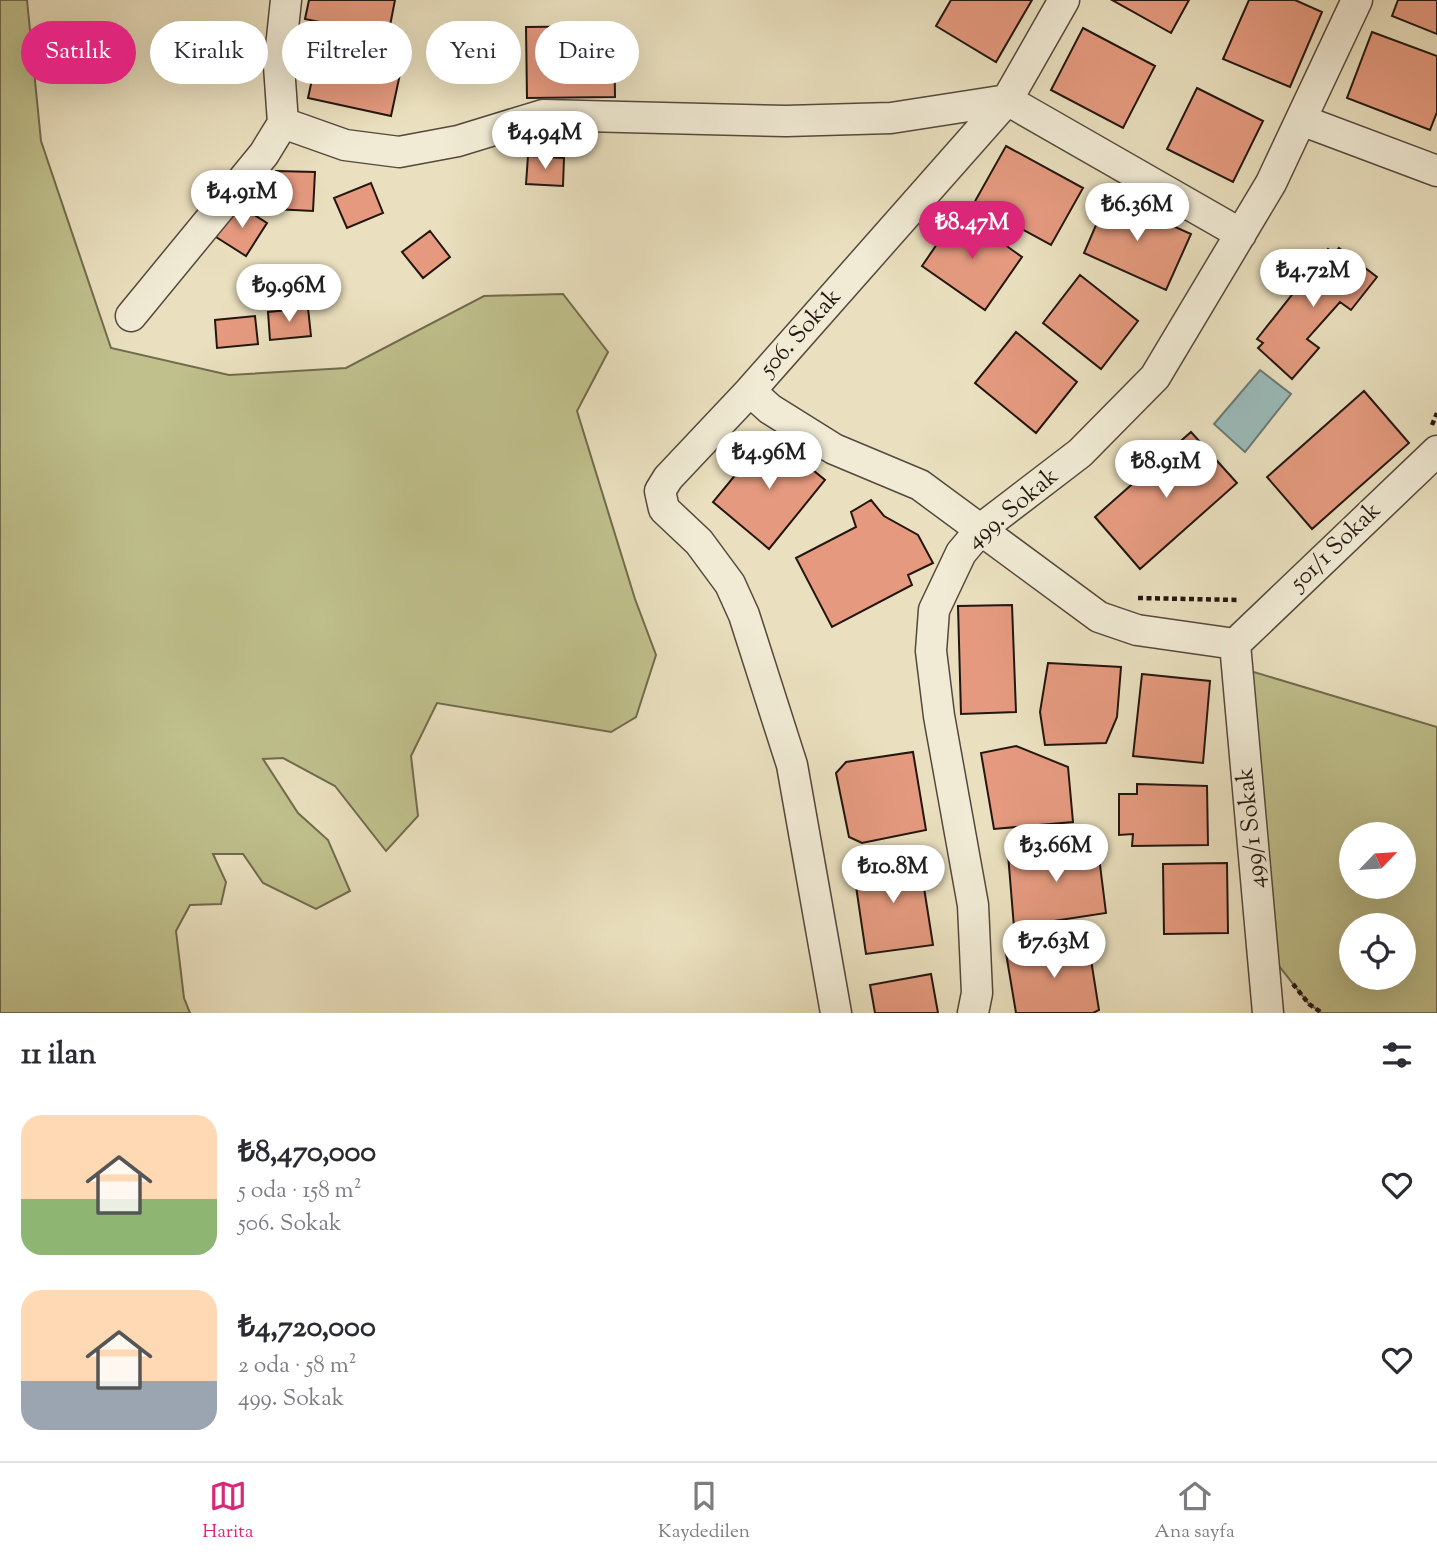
<!DOCTYPE html>
<html lang="tr">
<meta charset="utf-8">
<style>
:root{--surface:#fff;--page:#f7f7f7;--text:#2b2b33;--muted:#7c7c81;--line:#e1e1e2;--accent:#db2777}
body{margin:0;font-family:"Sorts Mill Goudy",serif;background:var(--page);color:var(--text);height:100vh;display:flex;flex-direction:column;font-size:26px;white-space:nowrap}
*{box-sizing:border-box;margin:0}
p{font-size:23px;color:var(--muted)}
.icon{flex:none;width:38px;height:38px;fill:none;stroke:currentColor;stroke-width:2;stroke-linecap:round;stroke-linejoin:round}
.map{position:relative;height:1013px;overflow:hidden}
.side{display:flex;flex-direction:column;background:var(--surface);flex:1}
.side>*{flex:none}
.top-card{position:absolute;left:21px;top:21px;width:700px;height:63px;display:flex;gap:14px}
.needle{width:46px;rotate:65deg}
.buttons{position:absolute;left:1339px;top:822px;display:grid;gap:14px}
.buttons a{display:grid;place-items:center;width:77px;height:77px;border-radius:50%;background:var(--surface);box-shadow:0 7px 28px #0002;font-size:35px}
.price{position:absolute;translate:-50% -60px;padding:0 16px;border-radius:24px;background:#fff;color:#222;font-size:23px;line-height:46px;filter:drop-shadow(0 2px 4px #0008)}
.price::after{content:'';position:absolute;left:50%;top:42px;width:21px;height:16px;margin-left:-10px;background:inherit;clip-path:polygon(0 0,100% 0,50% 100%)}
.price.current{background:var(--accent);color:#fff}
ul{padding:0;list-style:none}
li{display:flex;align-items:center;gap:21px;height:175px;padding:0 21px}
li span{display:grid;place-items:center;flex:none;width:196px;height:140px;border-radius:21px;color:#555}
li>.icon{margin-inline-start:auto}
span .icon{width:84px;height:84px;fill:#fffc;stroke-width:1}
li b{font-size:30px}
h2{display:flex;justify-content:space-between;align-items:center;height:84px;padding:0 21px;font-size:30px}
.pill{padding:0 24px;border-radius:32px;background:var(--surface);box-shadow:0 7px 28px #0002;font-size:24px;line-height:63px}
.pill.current{background:var(--accent);color:#fff}
.dock{display:flex;justify-content:space-around;align-items:center;height:98px;border-top:2px solid var(--line);background:var(--surface);font-size:19px;color:var(--muted)}
.dock a{display:grid;justify-items:center;gap:4px}
.dock .current{color:var(--accent)}
.map>svg:first-child{display:block}
</style>
<div class="map">
<svg width="1437" height="1013" viewBox="0 0 1437 1013">
<rect width="100%" height="100%" fill="#eae0bf"/>
<filter id="stains"><feTurbulence type="fractalNoise" baseFrequency=".00286" numOctaves="4"/><feColorMatrix values="0 0 0 0 .2 0 0 0 0 .09 0 0 0 0 .02 0 0 0 .5 -.17"/></filter>
<radialGradient id="worn" r=".72"><stop offset=".6" stop-color="#630" stop-opacity="0"/><stop offset="1" stop-color="#630" stop-opacity=".3"/></radialGradient>
<path fill="#bfc08c" stroke="#716b4e" stroke-width="2" fill-rule="evenodd" d="M 0,0 L 27,0 L 41,141 L 111,348 L 229,375 L 346,368 L 484,296 L 563,294 L 608,352 L 577,411 L 635,599 L 656,655 L 636,717 L 611,732 L 437,703 L 411,756 L 418,816 L 386,851 L 335,786 L 283,758 L 263,759 L 298,813 L 328,840 L 350,891 L 316,909 L 263,883 L 243,854 L 213,854 L 226,882 L 221,904 L 190,905 L 176,931 L 184,998 L 190,1013 L 0,1013 Z
M 1237,667 L 1437,727 L 1437,1013 L 1322,1013 L 1309,1004 L 1264,947 ZM 1351,835 L 1404,835 L 1404,887 L 1351,887 ZM 1351,926 L 1404,926 L 1404,978 L 1351,978 Z"/>
<path fill="#9abbba" stroke="#6a7976" stroke-width="2" d="M 1260,370 L 1291,394 L 1245,452 L 1214,424 Z"/>
<path fill="#e59a7f" stroke="#231610" stroke-width="2" d="M 309,0 L 395,0 L 388,36 L 305,19 Z
M 951,0 L 1032,0 L 996,62 L 936,26 Z
M 1112,0 L 1189,0 L 1171,33 Z
M 1249,0 L 1295,0 L 1322,12 L 1290,87 L 1223,59 Z
M 1398,0 L 1437,0 L 1437,34 L 1392,16 Z
M 614,26 L 615,97 L 527,98 L 526,27 Z
M 1083,28 L 1155,66 L 1123,128 L 1051,90 Z
M 1372,32 L 1437,56 L 1437,112 L 1430,130 L 1347,98 Z
M 320,42 L 403,60 L 391,116 L 308,98 Z
M 1197,88 L 1263,121 L 1233,182 L 1167,149 Z
M 1006,146 L 1083,188 L 1051,245 L 974,203 Z
M 528,156 L 564,158 L 563,186 L 526,184 Z
M 276,171 L 315,172 L 313,211 L 274,209 Z
M 371,183 L 383,213 L 347,228 L 334,198 Z
M 1108,197 L 1191,234 L 1166,290 L 1084,253 Z
M 237,204 L 267,223 L 246,256 L 216,237 Z
M 959,212 L 1022,257 L 985,310 L 922,266 Z
M 430,231 L 450,257 L 423,278 L 402,252 Z
M 1339,248 L 1377,277 L 1351,310 L 1340,302 L 1307,339 L 1319,348 L 1292,379 L 1258,348 L 1263,343 L 1257,339 L 1328,249 L 1334,254 Z
M 1080,275 L 1138,321 L 1101,369 L 1043,323 Z
M 308,308 L 311,336 L 270,340 L 268,312 Z
M 255,316 L 258,344 L 217,348 L 215,320 Z
M 1016,332 L 1077,382 L 1036,433 L 975,383 Z
M 1364,391 L 1409,443 L 1312,529 L 1267,477 Z
M 1191,432 L 1237,483 L 1140,569 L 1095,517 Z
M 769,434 L 825,480 L 769,549 L 713,502 Z
M 871,500 L 884,516 L 918,535 L 933,563 L 908,575 L 912,585 L 832,627 L 796,558 L 856,527 L 851,512 Z
M 1012,605 L 1016,712 L 961,714 L 958,606 Z
M 1048,663 L 1121,667 L 1117,717 L 1106,743 L 1045,745 L 1040,712 Z
M 1142,674 L 1210,681 L 1203,763 L 1133,756 Z
M 1016,746 L 1068,767 L 1073,822 L 994,829 L 981,753 Z
M 913,752 L 926,830 L 862,843 L 849,837 L 836,773 L 846,762 Z
M 1137,784 L 1207,786 L 1208,845 L 1132,846 L 1133,834 L 1119,835 L 1119,794 L 1137,794 Z
M 1097,841 L 1106,913 L 1014,927 L 1008,854 Z
M 919,856 L 933,945 L 866,954 L 853,866 Z
M 1227,863 L 1228,933 L 1164,934 L 1163,864 Z
M 1088,941 L 1099,1010 L 1093,1013 L 1016,1013 L 1006,953 Z
M 931,974 L 938,1013 L 875,1013 L 870,985 Z"/>
<g fill="none" stroke-linecap="round" stroke-linejoin="round">
<g stroke="#55483c" stroke-width="33">
<path id="minor" d="M 1064,0 L 1007,100 L 750,391 L 770,409 L 834,449 L 920,485 L 1099,617 L 1137,630 L 1235,644
M 1301,120 L 1437,171
M 283,123 L 345,145 L 399,152 L 458,141 L 543,115 L 786,121 L 891,118 L 1007,100 L 1241,234
M 131,316 L 264,154 L 283,123 L 279,66 L 286,0
M 750,391 L 668,478 L 660,491 L 664,509 L 699,542 L 730,584 L 744,615 L 792,765 L 836,1013
M 1235,644 L 1268,1013
M 1235,644 L 1437,451
M 973,1013 L 977,993 L 973,905 L 939,716 L 931,651 L 934,610 L 961,553 L 982,528 L 1080,453 L 1155,377 L 1271,183 L 1357,0"/>
</g>
<path stroke="#231610" stroke-width="4.5" stroke-dasharray="5 3.5" stroke-linecap="butt" d="M 1432,425 L 1437,413
M 1138,598 L 1240,600
M 1293,984 L 1309,1004 L 1322,1013"/>
<use href="#minor" stroke="#f1ebd5" stroke-width="30"/>
</g>
<g text-anchor="middle" dominant-baseline="central" stroke-width="5" stroke-linejoin="round" paint-order="stroke">
<g font-size="24" fill="#231610" stroke="#f1ebd5">
<text transform="translate(801 333) rotate(-48)">506. Sokak</text>
<text transform="translate(1013 509) rotate(-40)">499. Sokak</text>
<text transform="translate(1336 547) rotate(-44)">501/1 Sokak</text>
<text transform="translate(1252 828) rotate(-96)">499/1 Sokak</text>
</g>
</g>
<rect width="100%" height="100%" filter="url(#stains)"/>
<rect width="100%" height="100%" fill="url(#worn)"/>
</svg>
<div class="buttons">
<a><svg class="needle" viewBox="-14 -14 28 28"><path d="M0-13l5 13h-10z" fill="#e53935"/><path d="M0 13l5-13h-10z" fill="#7c7c81"/></svg></a>
<a><svg class="icon" aria-label="locate" viewBox="0 0 24 24"><circle cx="12" cy="12" r="6"/><path d="M12 2v4M12 18v4M2 12h4M18 12h4"/></svg></a>
</div>
<b class="price" style="left:545px;top:171px">₺4.94M</b>
<b class="price" style="left:242px;top:230px">₺4.91M</b>
<b class="price" style="left:1137px;top:243px">₺6.36M</b>
<b class="price current" style="left:972px;top:261px">₺8.47M</b>
<b class="price" style="left:1313px;top:309px">₺4.72M</b>
<b class="price" style="left:289px;top:324px">₺9.96M</b>
<b class="price" style="left:769px;top:491px">₺4.96M</b>
<b class="price" style="left:1166px;top:500px">₺8.91M</b>
<b class="price" style="left:1056px;top:884px">₺3.66M</b>
<b class="price" style="left:893px;top:905px">₺10.8M</b>
<b class="price" style="left:1054px;top:980px">₺7.63M</b>
<div class="top-card">
<a class="pill current">Satılık</a>
<a class="pill">Kiralık</a>
<a class="pill">Filtreler</a>
<a class="pill">Yeni</a>
<a class="pill">Daire</a>
</div>
</div>
<section class="side">
<h2>11 ilan<svg class="icon" aria-label="filters" viewBox="0 0 24 24"><path d="M4 7h16M4 17h16"/><circle cx="9" cy="7" r="2"/><circle cx="15" cy="17" r="2"/></svg></h2>
<ul>
<li><span style="background:linear-gradient(#ffd9b3 60%,#8fb573 0)"><svg class="icon" aria-label="home" viewBox="0 0 24 24"><path d="M3 11l9-7 9 7M6 9v11h12V9"/></svg></span><div><b>₺8,470,000</b><p>5 oda · 158 m²</p><p>506. Sokak</p></div><svg class="icon" aria-label="heart" viewBox="0 0 24 24"><path d="M12 20l-8-8c-3-5 5-10 8-4 3-6 11-1 8 4z"/></svg></li>
<li><span style="background:linear-gradient(#ffd9b3 65%,#9aa5b1 0)"><svg class="icon" aria-label="home" viewBox="0 0 24 24"><path d="M3 11l9-7 9 7M6 9v11h12V9"/></svg></span><div><b>₺4,720,000</b><p>2 oda · 58 m²</p><p>499. Sokak</p></div><svg class="icon" aria-label="heart" viewBox="0 0 24 24"><path d="M12 20l-8-8c-3-5 5-10 8-4 3-6 11-1 8 4z"/></svg></li>
</ul>
</section>
<nav class="dock">
<a class="current"><svg class="icon" aria-label="map" viewBox="0 0 24 24"><path d="M3 6l6-2 6 2 6-2v14l-6 2-6-2-6 2zM9 4v14M15 6v14"/></svg>Harita</a>
<a><svg class="icon" aria-label="saved" viewBox="0 0 24 24"><path d="M7 4h10v16l-5-4-5 4z"/></svg>Kaydedilen</a>
<a><svg class="icon" aria-label="home" viewBox="0 0 24 24"><path d="M3 11l9-7 9 7M6 9v11h12V9"/></svg>Ana sayfa</a>
</nav>
